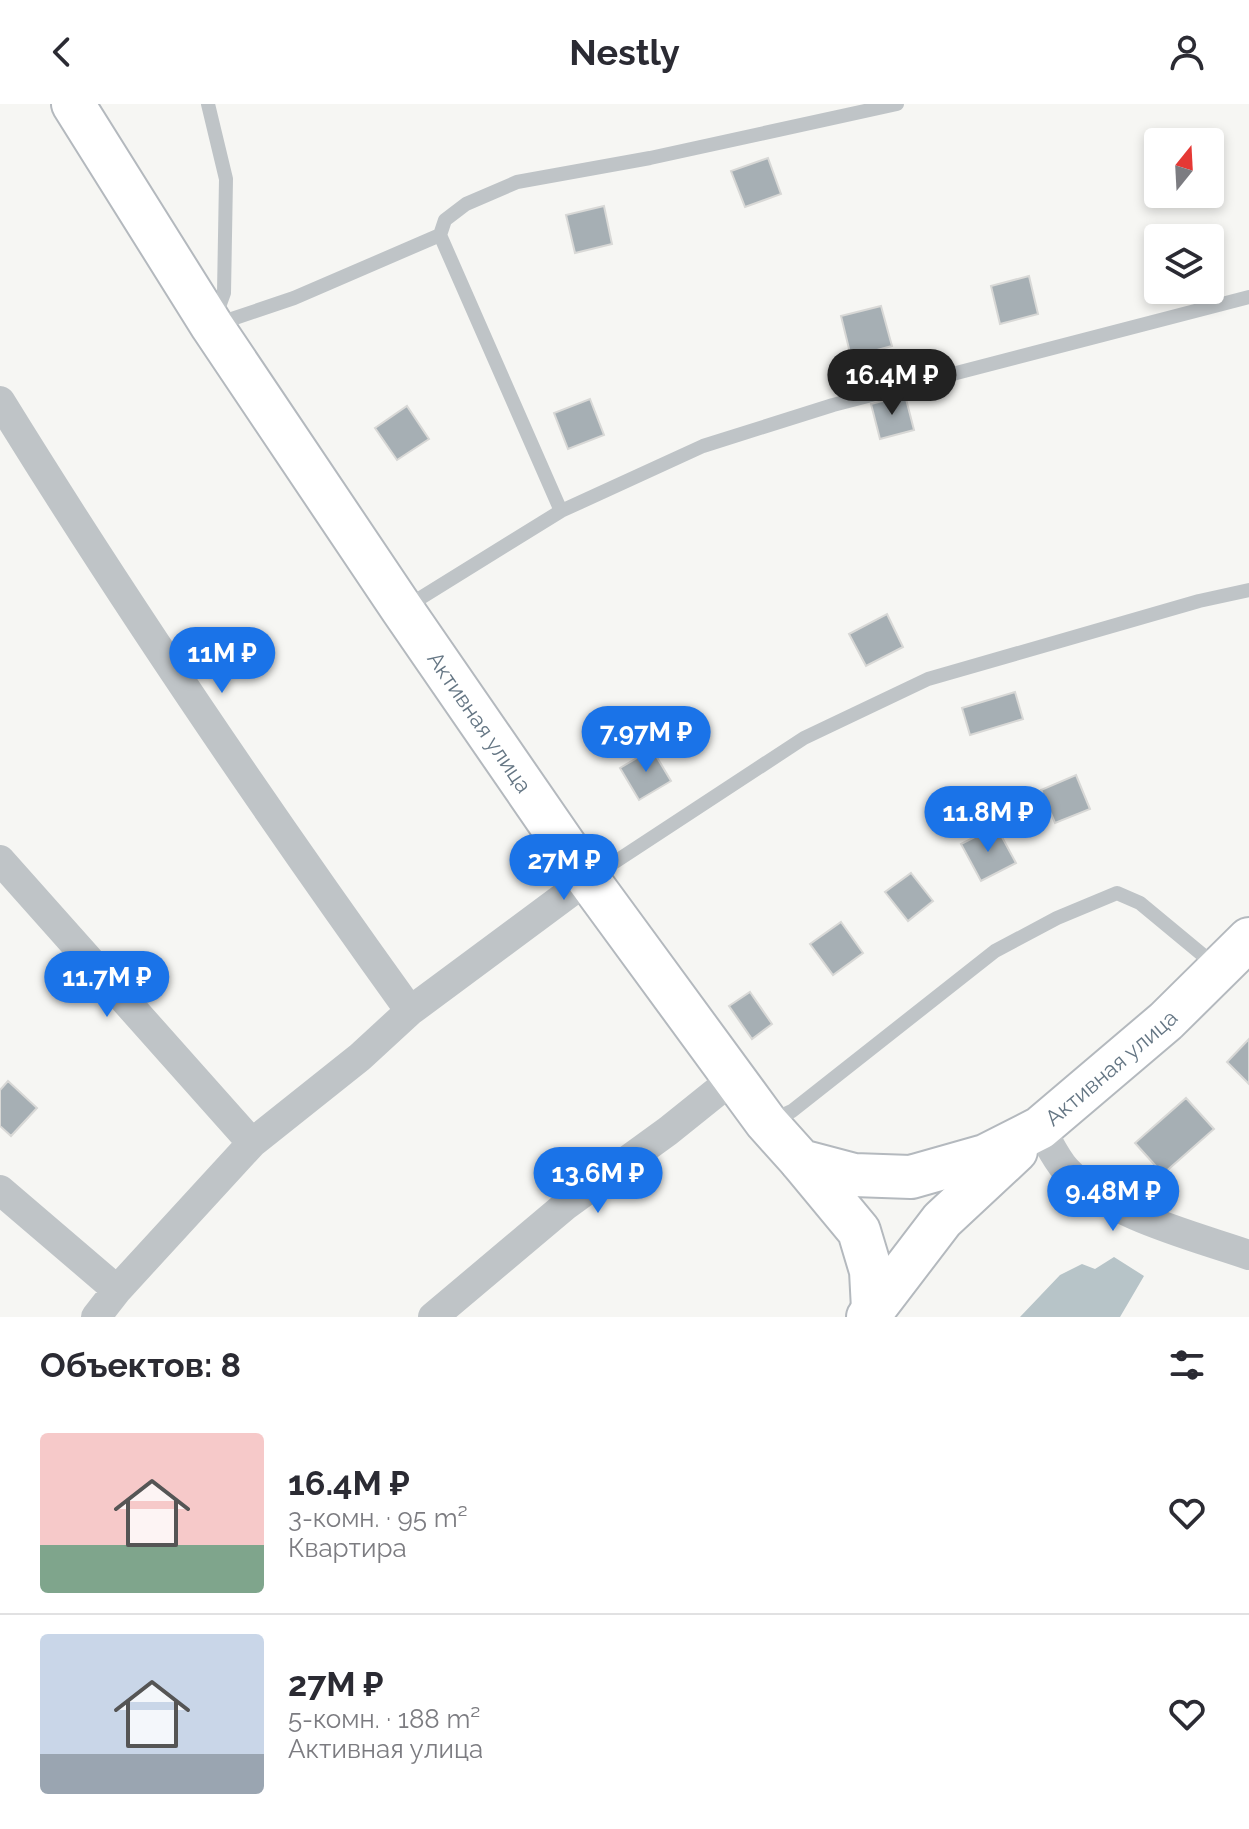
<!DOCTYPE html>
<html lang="ru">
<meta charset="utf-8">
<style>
:root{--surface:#fff;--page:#f7f7f7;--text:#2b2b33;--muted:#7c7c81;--line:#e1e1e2;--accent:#1a73e8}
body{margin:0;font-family:Raleway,sans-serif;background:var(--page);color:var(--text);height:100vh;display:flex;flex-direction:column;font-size:30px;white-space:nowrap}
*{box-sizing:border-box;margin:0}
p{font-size:26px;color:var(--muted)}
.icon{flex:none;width:44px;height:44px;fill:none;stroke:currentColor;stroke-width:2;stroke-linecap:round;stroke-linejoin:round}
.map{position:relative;height:1213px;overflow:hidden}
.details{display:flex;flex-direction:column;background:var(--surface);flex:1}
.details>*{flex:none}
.needle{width:52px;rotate:18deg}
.tools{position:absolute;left:1144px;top:24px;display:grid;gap:16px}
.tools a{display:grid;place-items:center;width:80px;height:80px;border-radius:8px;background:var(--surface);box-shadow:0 4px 12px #0003;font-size:40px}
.price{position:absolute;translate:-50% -68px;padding:0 18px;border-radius:28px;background:var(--accent);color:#fff;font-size:26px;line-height:52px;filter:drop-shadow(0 2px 4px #0008)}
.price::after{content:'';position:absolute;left:50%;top:48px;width:24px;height:18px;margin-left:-12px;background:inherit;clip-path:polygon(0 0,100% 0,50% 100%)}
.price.active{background:#222;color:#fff}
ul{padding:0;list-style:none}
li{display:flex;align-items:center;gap:24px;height:200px;padding:0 40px}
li+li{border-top:2px solid var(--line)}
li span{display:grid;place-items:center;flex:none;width:224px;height:160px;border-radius:8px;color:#555}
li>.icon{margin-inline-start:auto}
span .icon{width:96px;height:96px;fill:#fffc;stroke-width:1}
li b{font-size:34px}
h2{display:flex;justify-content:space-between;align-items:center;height:96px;padding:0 40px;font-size:34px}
header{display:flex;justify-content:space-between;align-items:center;height:104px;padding:0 40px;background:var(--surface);font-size:36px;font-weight:700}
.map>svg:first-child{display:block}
</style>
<header><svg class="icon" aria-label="back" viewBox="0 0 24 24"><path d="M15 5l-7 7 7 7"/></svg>Nestly<svg class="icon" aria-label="person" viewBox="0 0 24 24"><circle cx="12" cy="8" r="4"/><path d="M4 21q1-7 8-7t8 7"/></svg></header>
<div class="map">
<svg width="1249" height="1213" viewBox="0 0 1249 1213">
<rect width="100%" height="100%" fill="#f6f6f3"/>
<path fill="#b7c4c8" d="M 1114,1153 L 1144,1172 L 1120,1213 L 1020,1213 L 1060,1171 L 1082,1160 L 1095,1165 Z"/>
<path fill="#a6afb4" stroke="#d8d8d6" stroke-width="2" d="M 768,54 L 781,90 L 745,103 L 731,67 Z
M 604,102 L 612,140 L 575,149 L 566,111 Z
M 1029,172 L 1038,210 L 1000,220 L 991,182 Z
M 881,202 L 892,242 L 851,253 L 841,212 Z
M 905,291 L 914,326 L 880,335 L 871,300 Z
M 590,295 L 604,331 L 568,345 L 554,309 Z
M 407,302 L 429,335 L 397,356 L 375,324 Z
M 887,510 L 903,543 L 866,562 L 849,530 Z
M 1015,588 L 1023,615 L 970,631 L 962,604 Z
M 652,645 L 671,677 L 639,696 L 620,664 Z
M 1076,671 L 1090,705 L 1055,719 L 1041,686 Z
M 996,722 L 1016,759 L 981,777 L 961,740 Z
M 911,769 L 933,797 L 908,817 L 885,788 Z
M 841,818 L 863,849 L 833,871 L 810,840 Z
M 750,888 L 772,920 L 752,935 L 729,902 Z
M 1249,935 L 1249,980 L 1227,958 Z
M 8,977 L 37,1004 L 11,1032 L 0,1022 L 0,986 Z
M 1186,994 L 1214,1025 L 1163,1070 L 1135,1039 Z"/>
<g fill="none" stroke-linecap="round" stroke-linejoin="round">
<g stroke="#b4b9be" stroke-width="46">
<g id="secondary">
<path id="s1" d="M 73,0 L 212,222 L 402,505 L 588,775 L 766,1018 L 801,1057 L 854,1071 L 911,1073 L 985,1052 L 1040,1024 L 1166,917 L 1249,835"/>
<path d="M 801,1057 L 859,1127 L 871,1167 L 873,1205"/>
<path d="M 868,1213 L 942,1116 L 1016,1047"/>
</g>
</g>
<path stroke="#bfc4c7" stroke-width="14" d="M 208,0 L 226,75 L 224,189 L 215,214
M 440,131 L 561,407
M 217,220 L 294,194 L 440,131 L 445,116 L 466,100 L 517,78 L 650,54 L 897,0
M 406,503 L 561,407 L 703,342 L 833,301 L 1249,193
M 592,773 L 804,634 L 928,575 L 1199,497 L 1249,486
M 772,1016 L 792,1007 L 995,847 L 1057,814 L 1117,789 L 1140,799 L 1216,862"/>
<path stroke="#bfc4c7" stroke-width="30" d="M 0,297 C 129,506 267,708 410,907
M 0,756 L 252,1039
M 1040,1024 C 1048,1037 1055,1054 1066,1066 C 1108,1111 1191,1131 1249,1151
M 0,1086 L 117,1186
M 96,1213 L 117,1186 L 252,1039 L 360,953 L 410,907 L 588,775
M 433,1213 L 566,1101 L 668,1027 L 734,974"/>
<use href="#secondary" stroke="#fff" stroke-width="42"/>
</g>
<g text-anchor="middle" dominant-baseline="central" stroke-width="8" stroke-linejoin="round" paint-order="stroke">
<g font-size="22" fill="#657684" stroke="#fff">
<text stroke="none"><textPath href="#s1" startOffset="740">Активная улица</textPath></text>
<text stroke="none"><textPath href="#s1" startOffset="1628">Активная улица</textPath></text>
</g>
</g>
</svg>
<div class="tools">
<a><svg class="needle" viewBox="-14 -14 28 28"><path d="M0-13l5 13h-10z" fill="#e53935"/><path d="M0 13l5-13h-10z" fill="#7c7c81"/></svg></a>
<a><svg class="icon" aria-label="layers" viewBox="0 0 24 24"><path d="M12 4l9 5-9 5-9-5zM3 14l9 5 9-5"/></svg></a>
</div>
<b class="price active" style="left:892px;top:313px">16.4M ₽</b>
<b class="price" style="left:222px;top:591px">11M ₽</b>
<b class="price" style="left:646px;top:670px">7.97M ₽</b>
<b class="price" style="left:988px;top:750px">11.8M ₽</b>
<b class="price" style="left:564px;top:798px">27M ₽</b>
<b class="price" style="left:107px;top:915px">11.7M ₽</b>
<b class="price" style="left:598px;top:1111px">13.6M ₽</b>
<b class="price" style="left:1113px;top:1129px">9.48M ₽</b>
</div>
<section class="details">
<h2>Объектов: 8<svg class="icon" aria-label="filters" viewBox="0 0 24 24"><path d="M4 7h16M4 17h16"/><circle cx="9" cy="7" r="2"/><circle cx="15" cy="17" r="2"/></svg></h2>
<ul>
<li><span style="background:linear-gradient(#f6c9c9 70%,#7fa58c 0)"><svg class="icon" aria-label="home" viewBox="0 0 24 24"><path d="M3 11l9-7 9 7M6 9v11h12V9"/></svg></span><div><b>16.4M ₽</b><p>3-комн. · 95 m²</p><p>Квартира</p></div><svg class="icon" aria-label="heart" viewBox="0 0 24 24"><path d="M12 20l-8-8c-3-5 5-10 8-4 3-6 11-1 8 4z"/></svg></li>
<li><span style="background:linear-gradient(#c9d6e8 75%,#9aa5b1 0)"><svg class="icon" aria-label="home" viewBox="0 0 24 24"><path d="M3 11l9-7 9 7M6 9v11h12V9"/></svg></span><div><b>27M ₽</b><p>5-комн. · 188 m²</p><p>Активная улица</p></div><svg class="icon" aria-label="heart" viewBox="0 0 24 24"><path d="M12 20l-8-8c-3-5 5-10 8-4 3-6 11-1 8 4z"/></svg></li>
</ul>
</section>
